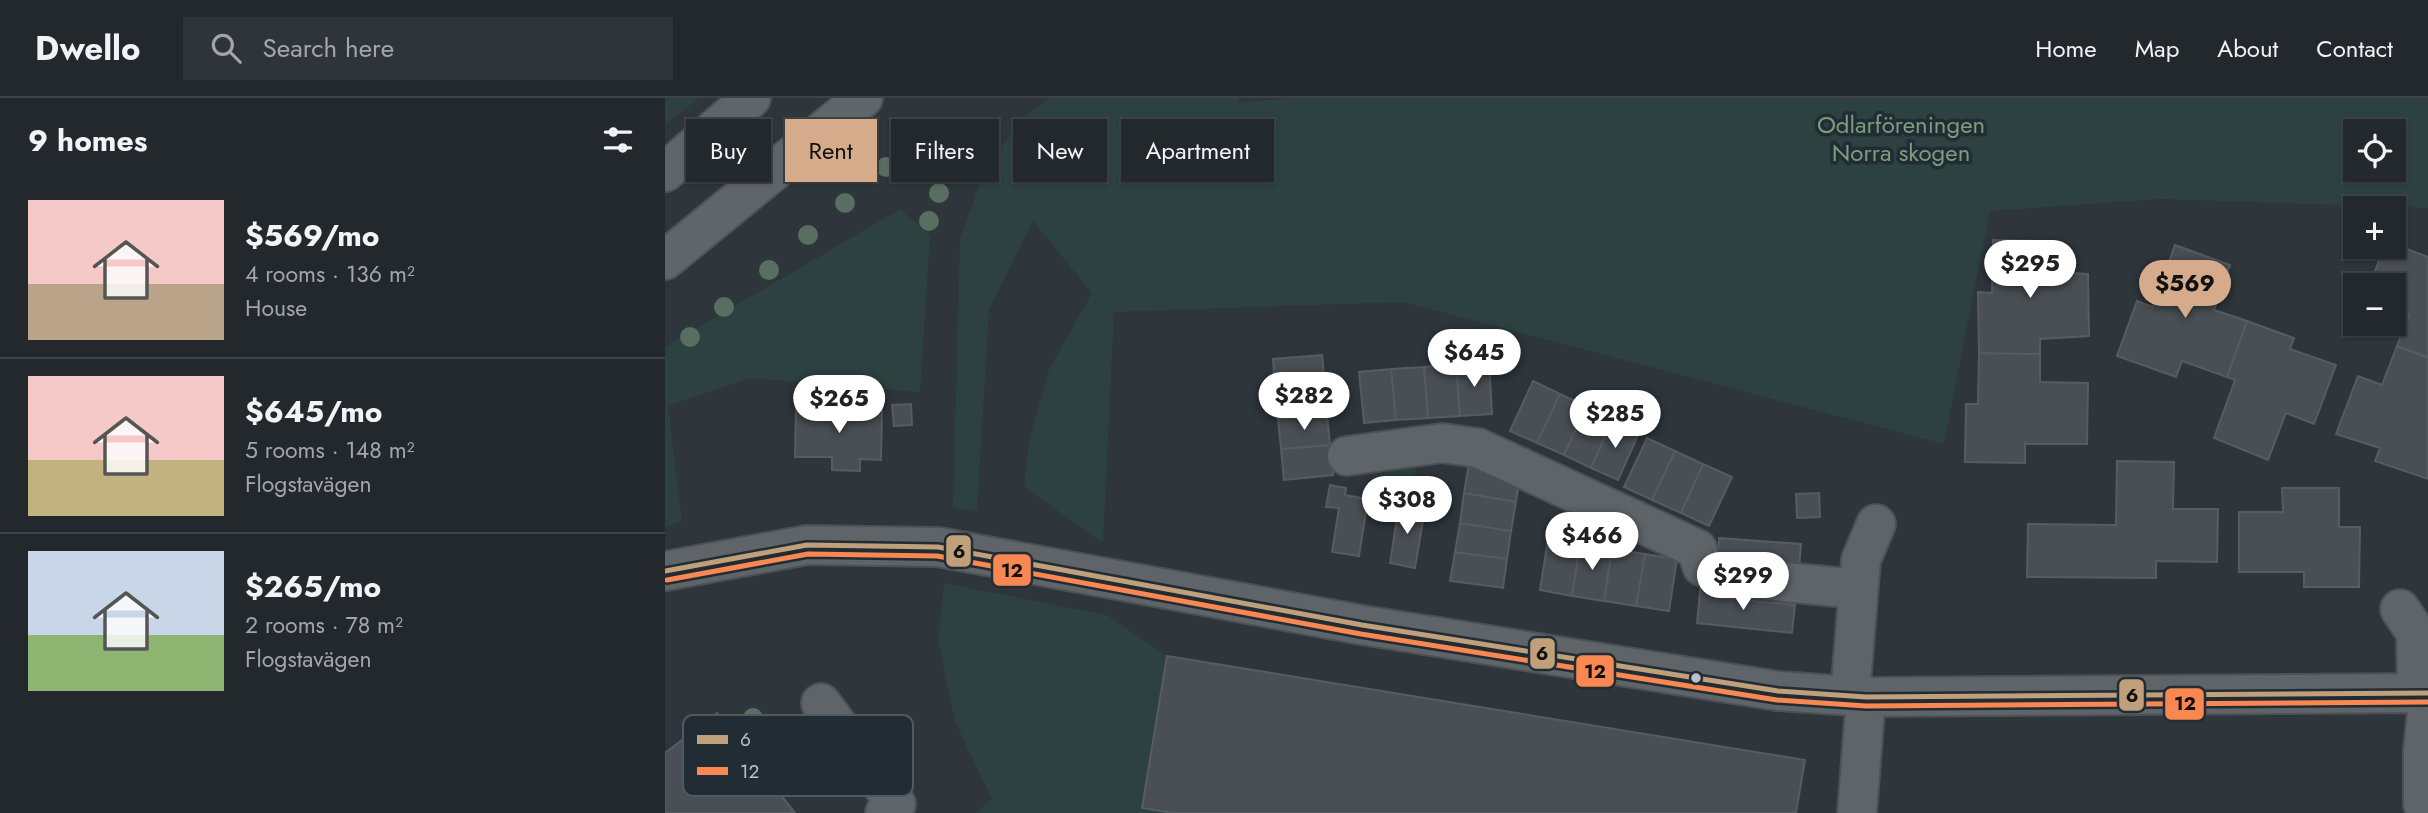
<!DOCTYPE html>
<meta charset="utf-8">
<style>
:root{--surface:#22282c;--page:#2e3438;--text:#f1f3f6;--muted:#a2a6a9;--line:#3f4448;--accent:#d6ab8b}
body{margin:0;font-family:Jost,sans-serif;background:var(--page);color:var(--text);height:100vh;display:flex;flex-direction:column;font-size:26px;white-space:nowrap}
*{box-sizing:border-box;margin:0}
p{font-size:23px;color:var(--muted)}
.icon{flex:none;width:38px;height:38px;fill:none;stroke:currentColor;stroke-width:2;stroke-linecap:round;stroke-linejoin:round}
.map{position:relative;flex:1;overflow:hidden}
.panel{display:flex;flex-direction:column;background:var(--surface);width:665px}
.panel>*{flex:none}
.guide{position:absolute;left:21px;top:21px;width:665px;height:63px;display:flex;gap:14px}
.fabs{position:absolute;left:1678px;top:21px;display:grid;gap:14px}
.fabs a{display:grid;place-items:center;width:63px;height:63px;border-radius:0px;background:var(--surface);box-shadow:0 2px 5px #0004,0 0 0 2px var(--line);font-size:35px}
.price{position:absolute;translate:-50% -60px;padding:0 16px;border-radius:24px;background:#fff;color:#222;font-size:23px;line-height:46px;filter:drop-shadow(0 2px 4px #0008)}
.price::after{content:'';position:absolute;left:50%;top:42px;width:21px;height:16px;margin-left:-10px;background:inherit;clip-path:polygon(0 0,100% 0,50% 100%)}
.price.active{background:var(--accent);color:#111}
ul{padding:0;list-style:none}
li{display:flex;align-items:center;gap:21px;height:175px;padding:0 28px}
li+li{border-top:2px solid var(--line)}
li span{display:grid;place-items:center;flex:none;width:196px;height:140px;border-radius:0px;color:#555}
li>.icon{margin-inline-start:auto}
span .icon{width:84px;height:84px;fill:#fffc;stroke-width:1}
li b{font-size:30px}
h2{display:flex;justify-content:space-between;align-items:center;height:84px;padding:0 28px;font-size:30px}
.chip{padding:0 24px;border-radius:0px;background:var(--surface);box-shadow:0 2px 5px #0004,0 0 0 2px var(--line);font-size:24px;line-height:63px}
.chip.active{background:var(--accent);color:#111}
header{display:flex;align-items:center;gap:42px;box-sizing:border-box;height:98px;padding:0 35px;background:var(--surface);border-bottom:2px solid var(--line)}
header strong{font-size:33px}
nav{display:flex;gap:38px;margin-inline-start:auto;font-size:24px}
.search{width:490px;height:63px;background:var(--page);display:flex;align-items:center;gap:18px;box-sizing:border-box;padding:0 24px;border-radius:0px;color:var(--muted);font-size:26px}
main{display:flex;flex:1;min-height:0}
.map>svg:first-child{display:block}
</style>
<header>
<strong>Dwello</strong>
<div class="search"><svg class="icon" aria-label="search" viewBox="0 0 24 24"><circle cx="10" cy="10" r="6"/><path d="M15 15l6 6"/></svg>Search here</div>
<nav><a>Home</a><a>Map</a><a>About</a><a>Contact</a></nav>
</header>
<main>
<section class="panel">
<h2>9 homes<svg class="icon" aria-label="filters" viewBox="0 0 24 24"><path d="M4 7h16M4 17h16"/><circle cx="9" cy="7" r="2"/><circle cx="15" cy="17" r="2"/></svg></h2>
<ul>
<li><span style="background:linear-gradient(#f6c9c9 60%,#b9a48a 0)"><svg class="icon" aria-label="home" viewBox="0 0 24 24"><path d="M3 11l9-7 9 7M6 9v11h12V9"/></svg></span><div><b>$569/mo</b><p>4 rooms · 136 m²</p><p>House</p></div></li>
<li><span style="background:linear-gradient(#f6c9c9 60%,#c2b280 0)"><svg class="icon" aria-label="home" viewBox="0 0 24 24"><path d="M3 11l9-7 9 7M6 9v11h12V9"/></svg></span><div><b>$645/mo</b><p>5 rooms · 148 m²</p><p>Flogstavägen</p></div></li>
<li><span style="background:linear-gradient(#c9d6e8 60%,#8fb573 0)"><svg class="icon" aria-label="home" viewBox="0 0 24 24"><path d="M3 11l9-7 9 7M6 9v11h12V9"/></svg></span><div><b>$265/mo</b><p>2 rooms · 78 m²</p><p>Flogstavägen</p></div></li>
</ul>
</section>
<div class="map">
<svg width="1763" height="715" viewBox="0 0 1763 715">
<rect width="100%" height="100%" fill="#2e353b"/>
<path fill="#2c4140" fill-rule="evenodd" d="M 0,0 L 34,0 L 0,27 Z
M 384,0 L 575,0 L 573,5 L 623,0 L 1763,0 L 1763,110 L 1497,101 L 1325,113 L 1279,346 L 738,204 L 449,214 L 438,445 L 359,389 L 364,344 L 384,271 L 427,195 L 368,123 L 324,212 L 312,413 L 288,409 L 295,141 L 319,74 L 355,22 ZM 1690,33 L 1729,33 L 1729,72 L 1690,72 Z
M 235,111 L 265,138 L 255,294 L 84,280 L 3,308 L 17,423 L 0,429 L 0,249 Z
M 721,364 L 751,369 L 746,398 L 716,393 Z
M 279,485 L 442,517 L 502,558 L 508,715 L 310,715 L 327,701 L 290,624 L 273,543 Z"/>
<path fill="#494f54" stroke="#575c62" stroke-width="2" d="M 1328,142 L 1390,143 L 1390,174 L 1423,176 L 1424,238 L 1375,241 L 1375,256 L 1314,255 L 1313,194 L 1327,195 Z
M 1729,146 L 1763,159 L 1763,259 L 1732,248 L 1744,216 L 1729,211 L 1729,187 L 1705,187 L 1719,149 L 1729,149 Z
M 1510,147 L 1565,167 L 1549,212 L 1582,223 L 1562,279 L 1517,263 L 1511,279 L 1452,258 L 1472,203 L 1488,209 Z
M 1582,223 L 1629,240 L 1625,251 L 1671,267 L 1649,326 L 1621,315 L 1603,362 L 1549,340 L 1570,282 L 1562,279 Z
M 1732,248 L 1763,260 L 1763,381 L 1710,363 L 1715,350 L 1671,336 L 1693,278 L 1717,287 Z
M 1314,255 L 1375,256 L 1375,284 L 1423,285 L 1422,346 L 1360,346 L 1360,365 L 1300,364 L 1301,306 L 1313,306 Z
M 657,257 L 660,287 L 610,291 L 608,261 Z
M 824,263 L 827,316 L 795,318 L 791,266 Z
M 791,266 L 795,318 L 763,320 L 759,269 Z
M 759,269 L 763,320 L 731,322 L 726,271 Z
M 726,271 L 731,322 L 699,325 L 694,274 Z
M 868,283 L 895,296 L 872,345 L 845,333 Z
M 660,287 L 662,317 L 613,321 L 610,291 Z
M 895,296 L 921,308 L 899,357 L 872,345 Z
M 246,306 L 247,327 L 229,328 L 227,307 Z
M 921,308 L 948,321 L 926,370 L 899,357 Z
M 131,309 L 217,311 L 216,362 L 195,361 L 195,373 L 167,372 L 167,359 L 130,359 Z
M 662,317 L 665,347 L 616,351 L 613,321 Z
M 948,321 L 975,333 L 953,382 L 926,370 Z
M 982,340 L 1010,353 L 987,402 L 959,389 Z
M 665,347 L 668,377 L 619,382 L 616,351 Z
M 1010,353 L 1038,366 L 1016,415 L 987,402 Z
M 1452,363 L 1509,364 L 1508,411 L 1553,411 L 1552,464 L 1491,463 L 1491,480 L 1362,479 L 1363,426 L 1451,427 Z
M 804,366 L 855,376 L 851,404 L 799,395 Z
M 1038,366 L 1067,379 L 1044,428 L 1016,415 Z
M 665,387 L 681,390 L 680,397 L 703,401 L 694,458 L 667,454 L 674,410 L 661,409 Z
M 1617,390 L 1674,390 L 1674,429 L 1695,429 L 1694,489 L 1639,489 L 1639,474 L 1574,474 L 1574,414 L 1618,414 Z
M 799,395 L 851,404 L 846,433 L 795,425 Z
M 1154,395 L 1155,419 L 1132,420 L 1131,396 Z
M 734,407 L 760,411 L 750,470 L 725,465 Z
M 795,425 L 846,433 L 842,461 L 790,454 Z
M 1054,440 L 1136,446 L 1134,471 L 1052,465 Z
M 883,441 L 915,446 L 907,498 L 875,492 Z
M 915,446 L 947,451 L 939,503 L 907,498 Z
M 947,451 L 980,456 L 971,508 L 939,503 Z
M 790,454 L 842,461 L 838,490 L 785,483 Z
M 980,456 L 1012,461 L 1004,513 L 971,508 Z
M 1036,484 L 1051,486 L 1050,499 L 1130,507 L 1127,535 L 1032,525 Z
M 502,558 L 1140,662 L 1131,715 L 508,715 L 477,710 Z
M 52,615 L 130,715 L 0,715 L 0,655 Z"/>
<g fill="none" stroke-linecap="round" stroke-linejoin="round">
<g stroke="#4c5155" stroke-width="42">
<path id="minor" d="M 682,358 L 777,345 L 813,350 L 1032,451 L 1037,468 L 1058,478 L 1193,491
M 0,473 L 142,447 L 273,449 L 697,527 L 1113,593 L 1201,599 L 1763,595
M 1735,511 L 1751,535 L 1752,596
M 1185,598 L 1196,462 L 1211,426
M 156,605 L 231,706 L 220,715
M 1758,706 L 1758,654 L 1763,603
M 1192,715 L 1201,599"/>
</g>
<g stroke="#4c5257" stroke-width="42">
<path id="major" d="M 0,74 L 86,0
M 0,162 L 198,0"/>
</g>
<use href="#minor" stroke="#5e6468" stroke-width="38"/>
<use href="#major" stroke="#60656a" stroke-width="38"/>
<g stroke="#222c35" stroke-width="10">
<path id="bus-1" d="M 0,473 L 142,447 L 273,449 L 697,527 L 1113,593 L 1201,599 L 1763,595"/>
</g>
<g stroke="#222c35" stroke-width="10">
<path id="bus-2" d="M 2,482 L 143,456 L 272,458 L 696,536 L 1112,602 L 1201,608 L 1763,604"/>
</g>
<use href="#bus-1" stroke="#bfa07b" stroke-width="5"/>
<use href="#bus-2" stroke="#f88751" stroke-width="5"/>
</g>
<g fill="#586e60">
<circle cx="258" cy="39" r="10"/>
<circle cx="221" cy="69" r="10"/>
<circle cx="274" cy="95" r="10"/>
<circle cx="180" cy="105" r="10"/>
<circle cx="264" cy="123" r="10"/>
<circle cx="143" cy="137" r="10"/>
<circle cx="104" cy="172" r="10"/>
<circle cx="59" cy="209" r="10"/>
<circle cx="25" cy="239" r="10"/>
<circle cx="88" cy="620" r="10"/>
</g>
<circle fill="#bac2ca" stroke="#222c35" stroke-width="2.5" cx="1031" cy="580" r="6"/>
<g text-anchor="middle" dominant-baseline="central" stroke-width="7" stroke-linejoin="round" paint-order="stroke">
<g font-size="24" fill="#7b9d7e" stroke="#222c35">
<text x="1236" y="26">Odlarföreningen<tspan x="1236" dy="28">Norra skogen</tspan></text>
</g>
</g>
<rect x="18" y="617" width="230" height="81" rx="10" fill="#222c35" stroke="#505962" stroke-width="2"/>
<rect x="32" y="637" width="31" height="9" fill="#bfa07b"/>
<rect x="32" y="669" width="31" height="8" fill="#f88751"/>
<g font-size="19" fill="#bac2ca">
<text x="75" y="648">6</text>
<text x="75" y="680">12</text>
</g>
<g stroke="#222c35" stroke-width="2.5">
<rect x="280" y="436" width="27" height="34" rx="7" fill="#bfa07b"/>
<rect x="327" y="455" width="40" height="34" rx="7" fill="#f88751"/>
<rect x="864" y="539" width="27" height="33" rx="7" fill="#bfa07b"/>
<rect x="910" y="556" width="40" height="34" rx="7" fill="#f88751"/>
<rect x="1453" y="580" width="27" height="34" rx="7" fill="#bfa07b"/>
<rect x="1499" y="589" width="41" height="34" rx="7" fill="#f88751"/>
</g>
<g font-size="19" text-anchor="middle" font-weight="bold" fill="#111">
<text x="294" y="460">6</text>
<text x="347" y="479">12</text>
<text x="877" y="562">6</text>
<text x="930" y="580">12</text>
<text x="1467" y="604">6</text>
<text x="1520" y="612">12</text>
</g>
</svg>
<div class="fabs">
<a><svg class="icon" aria-label="locate" viewBox="0 0 24 24"><circle cx="12" cy="12" r="6"/><path d="M12 2v4M12 18v4M2 12h4M18 12h4"/></svg></a>
<a>+</a>
<a>−</a>
</div>
<b class="price" style="left:1365px;top:202px">$295</b>
<b class="price active" style="left:1520px;top:222px">$569</b>
<b class="price" style="left:809px;top:291px">$645</b>
<b class="price" style="left:639px;top:334px">$282</b>
<b class="price" style="left:174px;top:337px">$265</b>
<b class="price" style="left:950px;top:352px">$285</b>
<b class="price" style="left:742px;top:438px">$308</b>
<b class="price" style="left:927px;top:474px">$466</b>
<b class="price" style="left:1078px;top:514px">$299</b>
<div class="guide">
<a class="chip">Buy</a>
<a class="chip active">Rent</a>
<a class="chip">Filters</a>
<a class="chip">New</a>
<a class="chip">Apartment</a>
</div>
</div>
</main>
